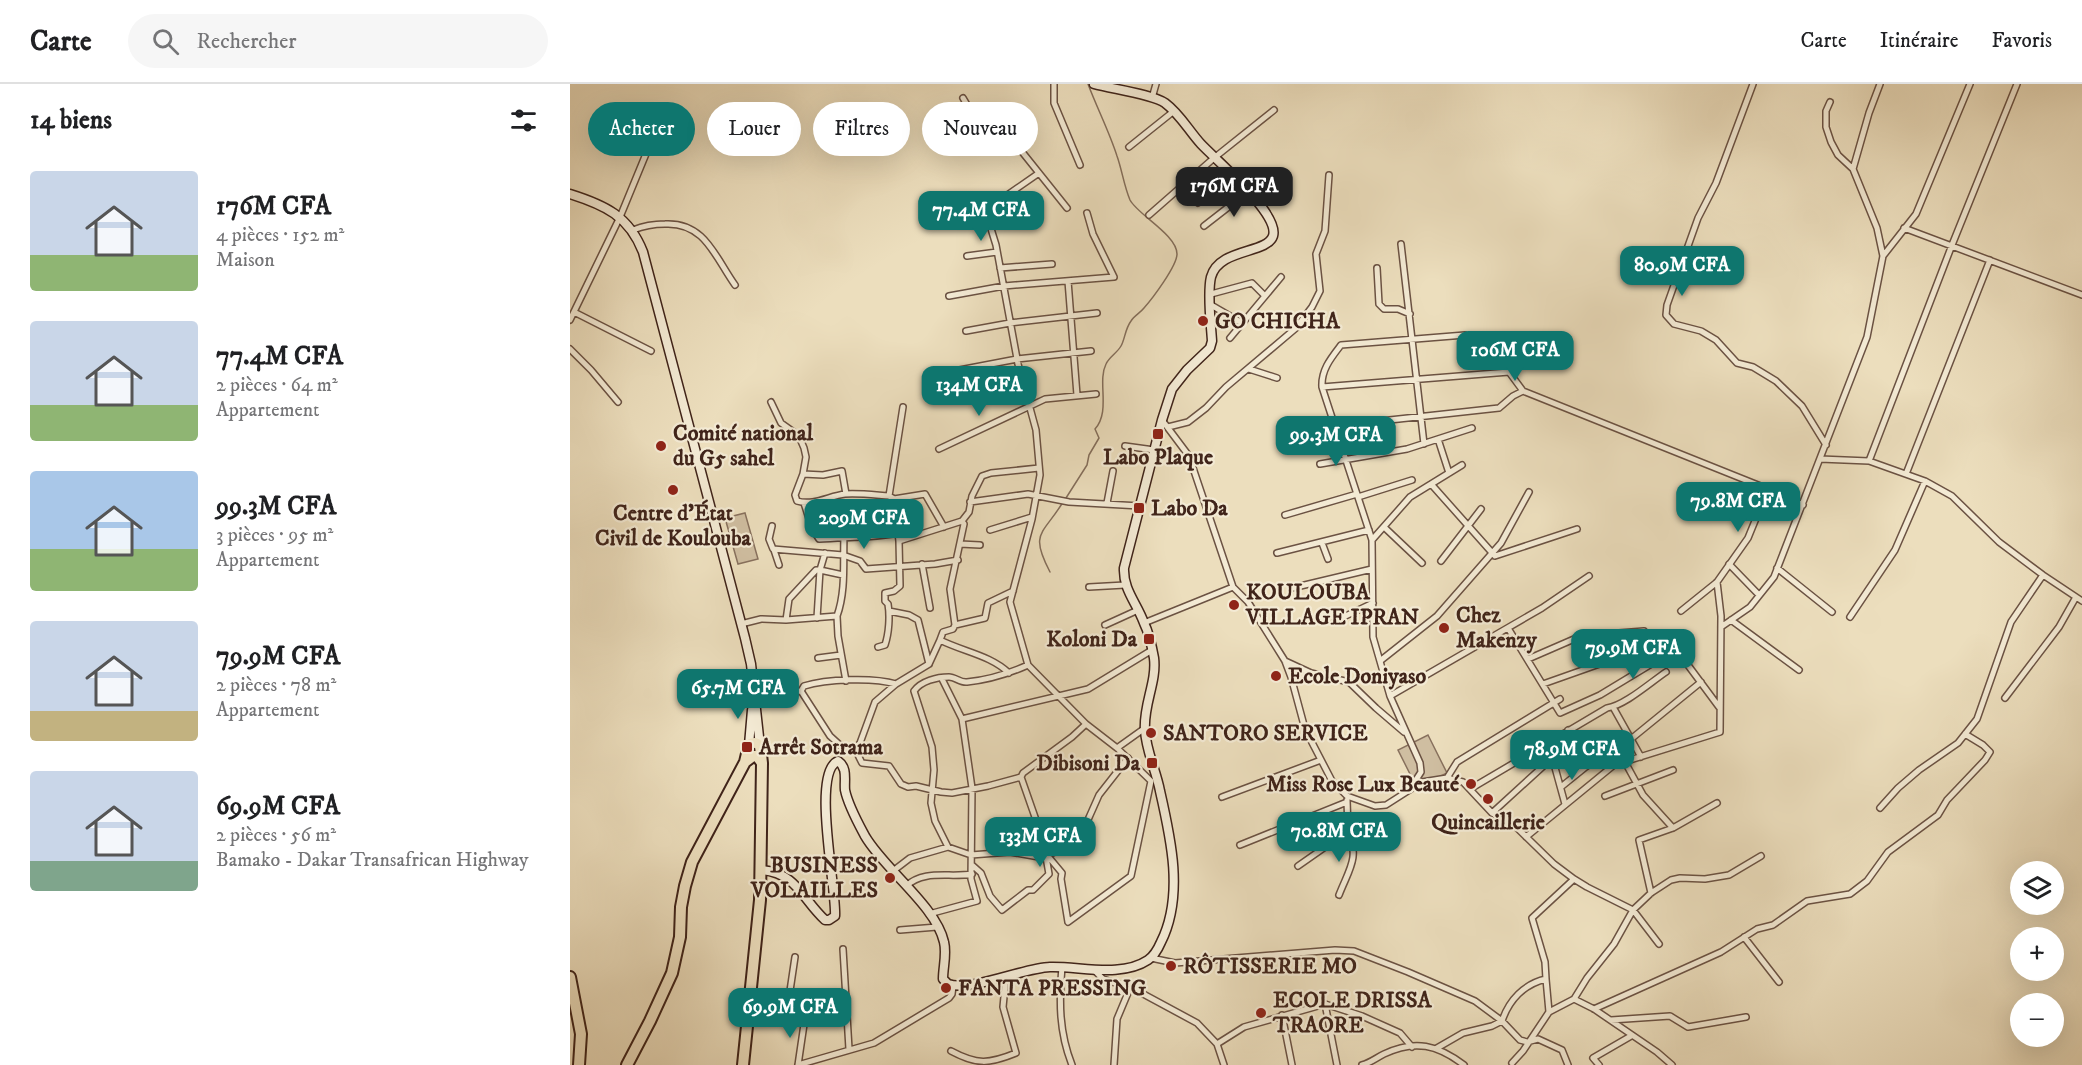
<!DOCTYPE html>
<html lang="fr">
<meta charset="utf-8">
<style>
:root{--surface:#fff;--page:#f6f6f6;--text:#202124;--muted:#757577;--line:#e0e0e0;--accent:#0f766e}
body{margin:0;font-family:"IM FELL DW Pica",serif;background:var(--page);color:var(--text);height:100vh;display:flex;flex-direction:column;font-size:22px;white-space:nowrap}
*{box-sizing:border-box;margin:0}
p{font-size:20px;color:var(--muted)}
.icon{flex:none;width:33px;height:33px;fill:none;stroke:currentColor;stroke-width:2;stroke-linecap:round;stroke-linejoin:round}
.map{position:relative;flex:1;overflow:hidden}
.drawer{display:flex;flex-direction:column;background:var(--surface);width:570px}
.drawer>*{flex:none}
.top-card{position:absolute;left:18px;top:18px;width:570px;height:54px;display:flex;gap:12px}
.buttons{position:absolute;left:1440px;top:777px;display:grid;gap:12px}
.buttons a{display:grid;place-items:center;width:54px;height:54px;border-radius:50%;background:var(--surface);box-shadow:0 6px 24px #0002;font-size:30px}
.price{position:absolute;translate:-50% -51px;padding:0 14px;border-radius:12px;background:var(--accent);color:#fff;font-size:20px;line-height:39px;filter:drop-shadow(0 2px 3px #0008)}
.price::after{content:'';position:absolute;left:50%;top:36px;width:18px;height:14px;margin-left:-9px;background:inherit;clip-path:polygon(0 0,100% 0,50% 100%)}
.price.selected{background:#222;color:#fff}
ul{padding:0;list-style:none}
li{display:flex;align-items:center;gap:18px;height:150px;padding:0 30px}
li span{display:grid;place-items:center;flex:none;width:168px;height:120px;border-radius:6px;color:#555}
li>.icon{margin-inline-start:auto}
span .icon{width:72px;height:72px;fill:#fffc;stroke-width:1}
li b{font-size:26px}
h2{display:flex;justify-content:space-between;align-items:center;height:72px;padding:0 30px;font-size:26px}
.tag{padding:0 21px;border-radius:27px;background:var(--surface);box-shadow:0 6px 24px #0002;font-size:21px;line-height:54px}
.tag.selected{background:var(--accent);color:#fff}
header{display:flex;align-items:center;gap:36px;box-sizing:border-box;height:84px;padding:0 30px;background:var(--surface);border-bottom:2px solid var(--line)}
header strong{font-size:28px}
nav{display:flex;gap:33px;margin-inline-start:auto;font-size:21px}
.search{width:420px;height:54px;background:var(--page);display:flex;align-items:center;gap:15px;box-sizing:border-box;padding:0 21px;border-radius:33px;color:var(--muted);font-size:22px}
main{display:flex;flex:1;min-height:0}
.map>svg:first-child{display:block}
</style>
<header>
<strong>Carte</strong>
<div class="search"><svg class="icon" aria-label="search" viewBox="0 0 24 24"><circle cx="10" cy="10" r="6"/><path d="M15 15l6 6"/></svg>Rechercher</div>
<nav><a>Carte</a><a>Itinéraire</a><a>Favoris</a></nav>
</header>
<main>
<section class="drawer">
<h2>14 biens<svg class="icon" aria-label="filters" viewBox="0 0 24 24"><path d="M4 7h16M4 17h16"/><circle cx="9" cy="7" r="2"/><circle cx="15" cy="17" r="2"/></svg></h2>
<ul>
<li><span style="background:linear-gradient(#c9d6e8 70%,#8fb573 0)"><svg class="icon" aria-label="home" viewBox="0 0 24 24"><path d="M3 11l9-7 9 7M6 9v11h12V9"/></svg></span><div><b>176M CFA</b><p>4 pièces · 152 m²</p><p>Maison</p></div></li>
<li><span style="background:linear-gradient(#c9d6e8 70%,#8fb573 0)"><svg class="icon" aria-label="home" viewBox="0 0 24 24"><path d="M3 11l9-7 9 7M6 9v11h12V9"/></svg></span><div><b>77.4M CFA</b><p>2 pièces · 64 m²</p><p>Appartement</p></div></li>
<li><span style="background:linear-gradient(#a9c7e8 65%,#8fb573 0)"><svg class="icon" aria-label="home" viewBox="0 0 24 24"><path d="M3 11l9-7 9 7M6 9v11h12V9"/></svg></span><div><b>99.3M CFA</b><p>3 pièces · 95 m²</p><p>Appartement</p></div></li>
<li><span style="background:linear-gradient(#c9d6e8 75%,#c2b280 0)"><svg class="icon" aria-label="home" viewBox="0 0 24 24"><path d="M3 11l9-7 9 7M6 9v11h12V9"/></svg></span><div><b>79.9M CFA</b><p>2 pièces · 78 m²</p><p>Appartement</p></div></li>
<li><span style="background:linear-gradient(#c9d6e8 75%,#7fa58c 0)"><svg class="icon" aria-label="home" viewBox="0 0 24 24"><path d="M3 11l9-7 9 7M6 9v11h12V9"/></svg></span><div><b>69.9M CFA</b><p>2 pièces · 56 m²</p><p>Bamako - Dakar Transafrican Highway</p></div></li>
</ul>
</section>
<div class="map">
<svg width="1512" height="981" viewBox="0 0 1512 981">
<rect width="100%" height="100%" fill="#ecdebd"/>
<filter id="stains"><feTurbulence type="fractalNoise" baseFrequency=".00333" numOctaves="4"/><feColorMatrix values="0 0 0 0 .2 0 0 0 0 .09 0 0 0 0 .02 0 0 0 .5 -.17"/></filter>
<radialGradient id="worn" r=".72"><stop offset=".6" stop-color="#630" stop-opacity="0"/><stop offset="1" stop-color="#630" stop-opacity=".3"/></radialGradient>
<path fill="#cfbea1" stroke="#88715e" stroke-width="1.5" d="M 175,429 L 188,475 L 168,480 L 155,434 Z
M 858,651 L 877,689 L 847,704 L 828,666 Z"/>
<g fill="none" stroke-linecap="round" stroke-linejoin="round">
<path stroke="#846e5b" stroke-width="1.5" d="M 496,414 L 517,381 L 519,371 L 529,354 L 525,345 C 541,327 527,298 536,280 C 539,273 547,269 551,262 C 555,255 555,245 561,237 C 564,232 570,229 574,224 C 582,215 607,182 607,170 C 607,151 568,131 560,116 C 554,102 552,86 547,72 C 539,47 527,24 518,0
M 480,488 C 459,448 473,451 493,418"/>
<g stroke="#6b5243" stroke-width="8">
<path id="street" d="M 484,0 L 484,19 L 510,81
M 1183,0 L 1146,99 L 1128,134 L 1097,221 L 1096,231 L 1104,240 L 1131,247 L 1146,256 L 1167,279 L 1183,283 L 1206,297 L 1232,322 L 1256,361
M 393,14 L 403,31 L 428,59 L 449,64 L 497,124
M 582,14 L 586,0
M 559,63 L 604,27
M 1283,85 L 1299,29 L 1310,0
M 469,89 L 423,121 L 414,122 L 426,161 L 448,280 L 466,346 L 470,391 L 462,435 L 440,518 L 458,581 L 516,640 L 547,664 L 581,697 L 561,792 L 498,838 L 491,795 L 492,789 L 477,771
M 628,119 L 662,91
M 579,131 L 644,74 L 704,26
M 634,142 L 679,107
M 1334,144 L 1512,211
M 63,146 C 73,142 83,140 95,140 C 135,138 145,173 165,201
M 831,160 L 854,360
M 397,172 L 427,168
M 1313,172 L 1346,130 L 1400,0
M 430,184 L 482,180
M 807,184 L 809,220 L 814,225 L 828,225 L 840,230
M 498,197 L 507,311
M 641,210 L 682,199 L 695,212
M 379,212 L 434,202 L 544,193 L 523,150 L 517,129
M 641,221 L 672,239
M 4,228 L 81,267
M 0,236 L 50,133 L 85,48
M 396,247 L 440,239 L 527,229
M 660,254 L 711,193
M 0,265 L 21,286 L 48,318
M 679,285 L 707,294
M 379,288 L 447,275 L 521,267
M 752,303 L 939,288 L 953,307
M 390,306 L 452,294
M 201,318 L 211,339 L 225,349 L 231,357 L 234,364 L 236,373 L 233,390 L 225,411 L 227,417 C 243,422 259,412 275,410 C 289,409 305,411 319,412 L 324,415 L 355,410 L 374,443
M 592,336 L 619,372 L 663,503 L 678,518 L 715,577 L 721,593 L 735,645 L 762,697 L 777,712 L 805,722 L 816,721 L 852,698 L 877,694 L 893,698 L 922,729 L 943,740 L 984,780 L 1004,795 L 962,834 L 975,878 L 976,895 C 954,900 939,916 932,937 L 922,942 L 893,949 L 867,964
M 765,342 L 929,324 L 943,312 L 953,307 L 1198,405 L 1233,421
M 598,343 L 618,338 L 636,324 L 656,303 L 726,244 L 742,223 L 750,207 L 746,170 L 755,147 L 759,91
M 868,355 L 879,389
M 555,362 L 584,366
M 369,365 L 475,315 L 526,310
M 1250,375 L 1299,377 L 1355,397 L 1382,412 L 1429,458 L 1473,491 L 1512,517
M 1299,377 L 1382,161 L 1447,0
M 750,380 L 837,365 L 902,344
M 233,390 L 253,391 L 272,387 L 276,410
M 1336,390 L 1420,176
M 861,400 L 925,472 L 1007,445
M 319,412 L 333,323
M 788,413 L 842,396
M 400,418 L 458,410 L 499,418 L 570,422
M 234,419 L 242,444 L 249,455 C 276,453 302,454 329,449
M 537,419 L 543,387
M 715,431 L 787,410
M 202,442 L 199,455 L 203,465 L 273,471 L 290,477 L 296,485 L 365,480 L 388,476
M 814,443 L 852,479
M 420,446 L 462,433
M 262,454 L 259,436 L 326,425
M 802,456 L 840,413 L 892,381
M 329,457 L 392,437 L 399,428 L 402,412 L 412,392 L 421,389 L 469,384
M 752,459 L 758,475
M 390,460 L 410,461
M 204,466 L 209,481
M 707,469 L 799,446
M 871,477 L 911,425
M 352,480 L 360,524
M 1159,480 L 1189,511
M 1207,484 L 1262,528
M 519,503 L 555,501
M 722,504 L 802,485
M 319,527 L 339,531 L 348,536 L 359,580
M 1111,527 L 1147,498 L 1178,454 L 1198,405
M 267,532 C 276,507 273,479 274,452
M 1280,533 L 1325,466 L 1355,397
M 247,534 L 250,486 L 273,491
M 216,536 L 267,532 L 268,552 L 276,597
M 1161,536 L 1229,586
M 765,537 L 803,519
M 574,539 L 663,503
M 171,540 L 191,535 L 216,536 L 219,515 L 246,486 L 250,486 L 255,469
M 385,541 L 415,534 L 418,519 L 443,507
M 535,541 L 568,526
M 1151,543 L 1180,523 L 1204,493 L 1297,253 L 1313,172 L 1307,144 L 1283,85 L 1268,71 L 1261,58 L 1256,43 L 1256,27 L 1260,18
M 938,544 L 990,629 L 1030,611 L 1106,565 L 1149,623
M 370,556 L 373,548 L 383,545 L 385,541 L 380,505 L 394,440 L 392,437
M 308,563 L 315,561 C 319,549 320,532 318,520 L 315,517 L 315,509 L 324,507 L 330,502 L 329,457 L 324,415
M 248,574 L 271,571
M 958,575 L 1011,552 L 1074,547
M 715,577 L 741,589 L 779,598 L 806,624 L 834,648
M 810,577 L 867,532 L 931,459 L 959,408
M 973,600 L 1055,571
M 231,607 L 234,602 C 256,595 303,593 326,600
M 183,608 L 231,607 L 260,652 L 271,662 L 285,665
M 820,612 L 972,524 L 1019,492
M 1435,614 L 1489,543 L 1506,513
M 1043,623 L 1071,673
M 392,635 L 518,605 L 582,566
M 998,646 L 1016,683
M 1061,655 L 1131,598
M 547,664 L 575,644
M 285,665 L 290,659 L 305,618 L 326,600 L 359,580 L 370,556 C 394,568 420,571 439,589
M 285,665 L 292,679 L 319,682 L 331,700 L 338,703 L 346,702 L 371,708 L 382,709 L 418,702 L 451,693
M 1055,678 L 1073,711 L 1103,744
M 984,680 L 995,720
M 877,694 L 887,678 L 990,615
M 842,702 L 851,688 L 850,679 L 820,612 L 803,553 L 802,456 L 752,303 C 751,286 761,274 771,261 L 895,251
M 991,703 L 1033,669
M 900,705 L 1037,624 C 1054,622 1081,598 1096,588
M 1035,712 L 1103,686
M 652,713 L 751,676
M 1310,724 L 1328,704 L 1349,686 L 1388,659 L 1407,635 L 1441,538 L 1473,491
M 922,729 L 980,676
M 956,753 L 1044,681 L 1150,648 L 1151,532 L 1147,498
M 670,761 L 777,718
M 378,763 L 365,737 L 361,719 L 364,686 L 362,663 L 344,607 C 351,597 367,593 379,593 C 385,593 391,599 397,598 C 417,596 440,589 458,581
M 402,781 L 411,789 L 420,812 L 432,826 L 458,806 L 463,806 L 479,790 L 473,756 L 451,693 L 453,689 L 502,653 L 516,640
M 728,782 L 778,747 L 777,716
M 323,787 L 340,774 L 378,763 L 401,771 L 440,768 L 469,773 L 483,769 L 497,760 L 517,738 L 529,711 L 558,674
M 1004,795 L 1017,803 L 1063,826 L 1089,860
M 336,802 C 355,785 379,794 402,790
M 1081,809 L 1069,756 L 1103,744 L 1147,719
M 769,811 C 779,785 790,774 778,747
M 359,830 L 407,817 L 401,795 L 402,704 L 392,635 L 372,595
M 330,846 L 367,843
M 1174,853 L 1209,898
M 273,865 L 279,965
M 581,874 L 605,879 L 765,866 L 784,867 L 838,888 L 905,917 L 932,937 L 950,956 L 957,958 L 968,955 L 992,966 L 998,981
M 492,883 C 489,918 489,948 502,981
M 523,885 L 533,895 L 564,905 L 627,939 L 647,960 L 654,981
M 976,895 L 979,928
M 1004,915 L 1017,894 L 1044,860 L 1063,826 L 1081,809 L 1101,796 L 1110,794 L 1135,795 L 1159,791 L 1191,772
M 755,920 L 767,981
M 179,924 L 217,927 L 235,932
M 1024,925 L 1151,868 L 1187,845 L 1203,841 L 1237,817 L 1280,810 L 1297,797 L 1318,768 L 1368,731 L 1377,716 L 1415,676 L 1420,668 L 1413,661 L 1395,650
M 217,927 L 225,873
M 712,931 L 722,981
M 1041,936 L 1100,932 L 1118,943 L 1176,933
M 647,960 L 674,943 L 755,920 L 792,932 L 830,949 L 842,963
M 381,967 C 407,981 419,980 446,969 L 433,923 L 436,892
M 942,979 L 953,967 L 979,928 L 1004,915 L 1024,925 L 1087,968 L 1102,981
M 228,981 L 304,959 L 379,914 L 382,910 L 383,902
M 228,981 L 237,920 L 276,918
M 544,981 L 547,935 L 560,904
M 792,981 C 800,979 806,974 814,970 C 845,955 868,961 894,981
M 1029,981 L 1023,974 L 1061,952"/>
</g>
<g stroke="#40241a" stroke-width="11">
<path id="secondary" d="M 0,110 C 35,121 59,132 73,168 L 175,554 L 181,580 L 190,662
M 179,661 L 182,626
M 191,786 C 227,789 232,815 255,836 L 259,836 L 265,832 C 267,806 241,688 268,677 C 278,684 274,696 275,706 C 278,721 288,739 295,752 C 314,785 366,822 374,858 C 377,870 373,883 373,895 L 378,900 C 400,908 453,884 480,883 C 510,882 551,894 578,876 C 584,872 588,865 591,858 C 614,812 601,755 590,707 C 586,686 576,667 575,646 C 573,621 587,598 584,574 C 582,563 579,549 574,539 C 567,519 553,506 554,484 L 592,336 L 602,305 L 617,286 L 640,264 L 642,257 C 641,240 637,209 641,193 C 649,164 697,170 703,152 C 710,130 647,77 631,60 C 619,47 610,30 595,19 C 582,10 542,5 524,0"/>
</g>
<g stroke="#40241a" stroke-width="14">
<path id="highway" d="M 0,893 L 11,950 L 9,981
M 57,981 L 80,937 L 102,889 L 110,853 L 111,823 L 115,802 L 122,778 L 175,678 L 183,672 L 187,672 L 192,679
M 173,981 L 190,816 L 192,679 L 190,662 C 186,658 183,658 179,661 L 175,678"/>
</g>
<use href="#street" stroke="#f3ead4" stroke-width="5"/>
<use href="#secondary" stroke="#f3ead4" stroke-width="8"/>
<use href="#highway" stroke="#ecdebd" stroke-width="10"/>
</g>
<g fill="#8f2418" stroke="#f3ead4" stroke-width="2">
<circle cx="633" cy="237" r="6"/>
<rect x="582" y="344" width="12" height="12" rx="3"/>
<circle cx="91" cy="362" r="6"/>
<circle cx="103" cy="406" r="6"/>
<rect x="563" y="418" width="12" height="12" rx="3"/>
<circle cx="664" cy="521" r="6"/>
<circle cx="874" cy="544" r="6"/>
<rect x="573" y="549" width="12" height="12" rx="3"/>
<circle cx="706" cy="592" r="6"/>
<circle cx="581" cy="649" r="6"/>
<rect x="171" y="657" width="12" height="12" rx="3"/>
<rect x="576" y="673" width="12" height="12" rx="3"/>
<circle cx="901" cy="700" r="6"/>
<circle cx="918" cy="715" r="6"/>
<circle cx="320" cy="794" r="6"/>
<circle cx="601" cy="882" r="6"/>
<circle cx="376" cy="904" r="6"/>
<circle cx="691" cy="929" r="6"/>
</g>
<g text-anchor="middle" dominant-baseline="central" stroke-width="4.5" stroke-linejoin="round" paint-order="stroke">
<g font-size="22" font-weight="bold" fill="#40241a" stroke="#f3ead4" text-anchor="start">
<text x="645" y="237">GO CHICHA</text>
<text x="103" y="349">Comité national<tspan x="103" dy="25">du G5 sahel</tspan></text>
<text x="588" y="373" text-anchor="middle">Labo Plaque</text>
<text x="581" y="424">Labo Da</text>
<text x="103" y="429" text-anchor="middle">Centre d'État<tspan x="103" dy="25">Civil de Koulouba</tspan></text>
<text x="676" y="508">KOULOUBA<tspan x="676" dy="25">VILLAGE IPRAN</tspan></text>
<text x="886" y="531">Chez<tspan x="886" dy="25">Makenzy</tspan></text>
<text x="567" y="555" text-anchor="end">Koloni Da</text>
<text x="718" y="592">Ecole Doniyaso</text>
<text x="593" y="649">SANTORO SERVICE</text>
<text x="189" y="663">Arrêt Sotrama</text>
<text x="570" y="679" text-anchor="end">Dibisoni Da</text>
<text x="889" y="700" text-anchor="end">Miss Rose Lux Beauté</text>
<text x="918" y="738" text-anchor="middle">Quincaillerie</text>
<text x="308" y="781" text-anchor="end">BUSINESS<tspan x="308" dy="25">VOLAILLES</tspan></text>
<text x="613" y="882">RÔTISSERIE MO</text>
<text x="388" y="904">FANTA PRESSING</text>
<text x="703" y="916">ECOLE DRISSA<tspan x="703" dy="25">TRAORE</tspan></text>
</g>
</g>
<rect width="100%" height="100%" filter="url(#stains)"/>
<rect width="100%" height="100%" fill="url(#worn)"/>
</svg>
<div class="buttons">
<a><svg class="icon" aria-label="layers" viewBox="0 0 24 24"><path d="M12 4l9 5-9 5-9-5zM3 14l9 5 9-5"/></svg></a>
<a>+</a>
<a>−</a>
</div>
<b class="price selected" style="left:664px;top:134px">176M CFA</b>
<b class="price" style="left:411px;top:158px">77.4M CFA</b>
<b class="price" style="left:1112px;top:213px">80.9M CFA</b>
<b class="price" style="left:945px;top:298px">106M CFA</b>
<b class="price" style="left:409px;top:333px">134M CFA</b>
<b class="price" style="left:766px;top:383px">99.3M CFA</b>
<b class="price" style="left:1168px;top:449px">79.8M CFA</b>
<b class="price" style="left:294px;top:466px">209M CFA</b>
<b class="price" style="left:1063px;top:596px">79.9M CFA</b>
<b class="price" style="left:168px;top:636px">65.7M CFA</b>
<b class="price" style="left:1002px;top:697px">78.9M CFA</b>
<b class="price" style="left:769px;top:779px">70.8M CFA</b>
<b class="price" style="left:470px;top:784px">133M CFA</b>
<b class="price" style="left:220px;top:955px">69.9M CFA</b>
<div class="top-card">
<a class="tag selected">Acheter</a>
<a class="tag">Louer</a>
<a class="tag">Filtres</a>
<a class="tag">Nouveau</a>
</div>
</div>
</main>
